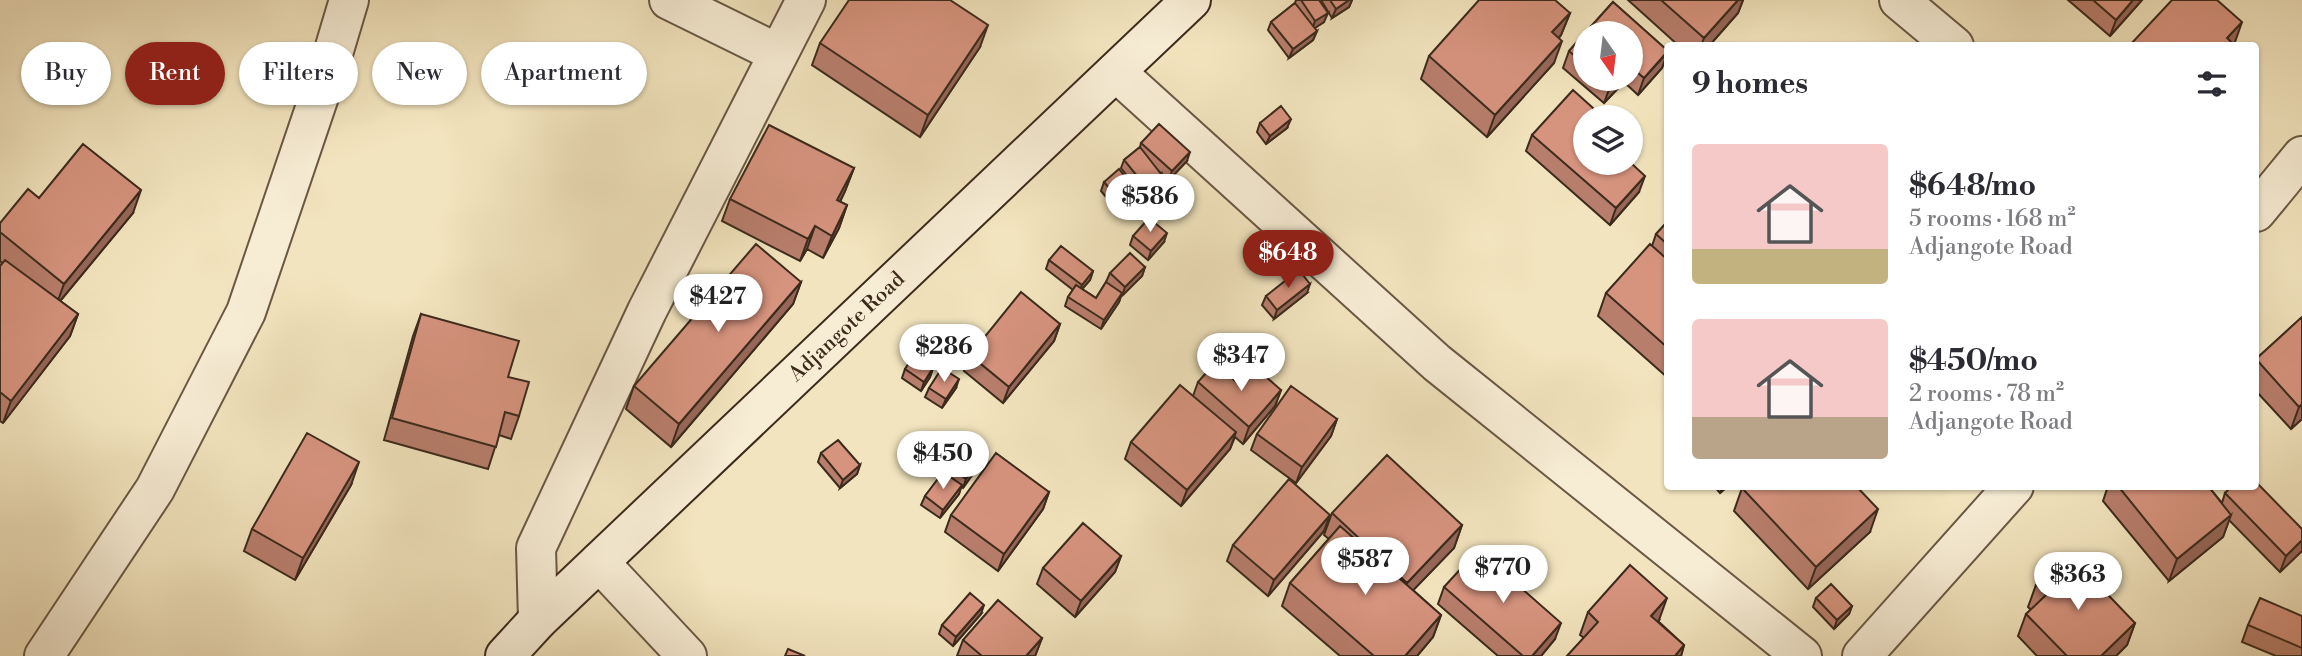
<!DOCTYPE html>
<meta charset="utf-8">
<style>
:root{--surface:#fff;--page:#f7f7f7;--text:#2b2b33;--muted:#7c7c81;--accent:#8f2418}
body{margin:0;font-family:"Libre Bodoni",serif;background:var(--page);color:var(--text);height:100vh;display:flex;flex-direction:column;font-size:26px;white-space:nowrap}
*{box-sizing:border-box;margin:0}
p{font-size:23px;color:var(--muted)}
.icon{flex:none;width:38px;height:38px;fill:none;stroke:currentColor;stroke-width:2;stroke-linecap:round;stroke-linejoin:round}
.map{position:relative;flex:1;overflow:hidden}
.sheet{position:absolute;left:1664px;top:42px;width:595px;height:448px;display:flex;flex-direction:column;background:var(--surface);border-radius:7px;box-shadow:0 2px 5px #0004}
.sheet>*{flex:none}
.top-card{position:absolute;left:21px;top:42px;width:665px;height:63px;display:flex;gap:14px}
.needle{width:46px;rotate:166deg}
.buttons{position:absolute;left:1573px;top:21px;display:grid;gap:14px}
.buttons a{display:grid;place-items:center;width:70px;height:70px;border-radius:50%;background:var(--surface);box-shadow:0 2px 5px #0004;font-size:35px}
.price{position:absolute;translate:-50% -60px;padding:0 16px;border-radius:24px;background:#fff;color:#222;font-size:23px;line-height:46px;filter:drop-shadow(0 2px 4px #0008)}
.price::after{content:'';position:absolute;left:50%;top:42px;width:21px;height:16px;margin-left:-10px;background:inherit;clip-path:polygon(0 0,100% 0,50% 100%)}
.price.current{background:var(--accent);color:#fff}
ul{padding:0;list-style:none}
li{display:flex;align-items:center;gap:21px;height:175px;padding:0 28px}
li span{display:grid;place-items:center;flex:none;width:196px;height:140px;border-radius:7px;color:#555}
li>.icon{margin-inline-start:auto}
span .icon{width:84px;height:84px;fill:#fffc;stroke-width:1}
li b{font-size:30px}
h2{display:flex;justify-content:space-between;align-items:center;height:84px;padding:0 28px;font-size:30px}
.pill{padding:0 24px;border-radius:32px;background:var(--surface);box-shadow:0 2px 5px #0004;font-size:24px;line-height:63px}
.pill.current{background:var(--accent);color:#fff}
.map>svg:first-child{display:block}
</style>
<div class="map">
<svg width="2302" height="656" viewBox="0 0 2302 656">
<rect width="100%" height="100%" fill="#f2e4be"/>
<filter id="stains"><feTurbulence type="fractalNoise" baseFrequency=".00286" numOctaves="4"/><feColorMatrix values="0 0 0 0 .2 0 0 0 0 .09 0 0 0 0 .02 0 0 0 .5 -.17"/></filter>
<radialGradient id="worn" r=".72"><stop offset=".6" stop-color="#630" stop-opacity="0"/><stop offset="1" stop-color="#630" stop-opacity=".3"/></radialGradient>
<g fill="none" stroke-linecap="round" stroke-linejoin="round">
<g stroke="#6a5844" stroke-width="42">
<path id="street" d="M 669,0 L 777,53
M 1899,0 L 1954,46
M 1116,72 L 1437,363 L 1802,656
M 2256,212 L 2302,156
M 599,562 L 687,656
M 538,620 L 536,548 L 647,311 L 806,0
M 44,656 L 155,489 L 246,312 L 329,67 L 349,0
M 1862,656 L 2014,486"/>
</g>
<g stroke="#3c2a1c" stroke-width="42">
<path id="secondary" d="M 505,656 L 538,620 L 1191,0"/>
</g>
<use href="#street" stroke="#f7edd5" stroke-width="38"/>
<use href="#secondary" stroke="#f7edd5" stroke-width="38"/>
</g>
<path fill="#b87e6c" stroke="#3c2a1c" stroke-width="2" fill-rule="evenodd" d="M 1296,0 L 1319,0 L 1324,22 L 1314,28 L 1317,31 L 1313,40 L 1289,58 L 1268,30 L 1271,22 L 1295,3 Z
M 1321,0 L 1352,0 L 1349,7 L 1332,18 Z
M 1628,0 L 1743,0 L 1738,13 L 1709,46 L 1679,46 Z
M 2068,0 L 2142,0 L 2110,36 Z
M 1613,2 L 1668,51 L 1662,68 L 1638,95 L 1624,82 L 1604,103 L 1563,68 L 1569,51 ZM 1586,33 L 1631,33 L 1631,79 L 1586,79 Z
M 1570,13 L 1561,35 L 1559,38 L 1554,63 L 1487,137 L 1421,79 L 1429,56 Z
M 820,43 L 980,47 L 920,137 L 812,65 Z
M 1260,123 L 1287,128 L 1266,144 L 1257,132 Z
M 1532,135 L 1639,192 L 1610,225 L 1526,151 Z
M 1141,143 L 1187,161 L 1169,180 L 1156,169 L 1158,183 L 1142,195 L 1121,168 L 1124,160 L 1140,147 Z
M 854,168 L 845,191 L 840,202 L 847,205 L 839,228 L 823,258 L 807,249 L 800,261 L 722,221 L 730,199 Z
M 1104,182 L 1140,194 L 1137,203 L 1122,216 L 1101,191 Z
M 39,198 L 133,213 L 60,301 L 78,314 L 70,336 L 3,423 L 0,421 L 0,266 L 2,263 L 0,261 L 0,223 Z
M 1668,221 L 1668,378 L 1598,316 L 1606,293 L 1652,246 L 1656,234 Z
M 1133,236 L 1164,242 L 1148,260 L 1130,245 Z
M 1049,260 L 1093,271 L 1090,280 L 1082,289 L 1096,298 L 1106,282 L 1110,273 L 1145,267 L 1142,276 L 1121,296 L 1119,302 L 1101,329 L 1065,306 L 1068,297 L 1073,290 L 1046,269 Z
M 801,282 L 793,304 L 671,447 L 626,409 L 634,386 Z
M 1307,293 L 1274,319 L 1262,305 L 1266,296 Z
M 421,314 L 519,416 L 511,439 L 499,435 L 488,469 L 384,440 L 413,336 Z
M 2302,317 L 2302,419 L 2291,429 L 2256,391 L 2256,359 Z
M 1060,324 L 1054,341 L 1003,403 L 964,371 L 970,355 Z
M 933,368 L 930,377 L 921,391 L 902,378 L 905,369 Z
M 1198,382 L 1281,390 L 1275,406 L 1243,444 L 1235,437 L 1230,449 L 1181,506 L 1125,459 L 1131,442 L 1193,396 Z
M 929,388 L 956,388 L 942,408 L 925,397 Z
M 1337,419 L 1331,436 L 1296,483 L 1251,450 L 1257,434 Z
M 1668,426 L 1668,437 L 1665,434 Z
M 821,453 L 860,465 L 857,474 L 840,488 L 818,462 Z
M 982,461 L 963,488 L 961,486 L 959,494 L 940,518 L 921,505 L 925,496 L 944,472 L 946,464 Z
M 351,485 L 295,580 L 244,551 L 252,529 Z
M 1714,486 L 1728,486 L 1720,493 Z
M 2108,486 L 2208,486 L 2222,503 L 2225,493 L 2302,529 L 2302,550 L 2280,572 L 2229,520 L 2223,537 L 2169,581 L 2103,501 Z
M 1742,488 L 1870,532 L 1808,589 L 1734,511 Z
M 1049,492 L 1043,509 L 998,571 L 945,532 L 951,515 Z
M 1332,513 L 1462,525 L 1454,548 L 1413,590 L 1441,615 L 1433,637 L 1417,656 L 1340,656 L 1282,606 L 1290,583 L 1329,539 L 1324,535 Z
M 1330,515 L 1324,531 L 1268,596 L 1227,561 L 1233,545 Z
M 1121,556 L 1115,572 L 1075,617 L 1037,584 L 1043,568 Z
M 2036,585 L 2135,623 L 2127,645 L 2116,656 L 2037,656 L 2018,636 L 2026,614 L 2031,610 L 2028,607 Z
M 1444,587 L 1555,639 L 1541,656 L 1498,656 L 1438,604 Z
M 1816,598 L 1852,606 L 1849,614 L 1834,629 L 1813,607 Z
M 1588,612 L 1659,620 L 1658,621 L 1684,645 L 1681,656 L 1567,656 L 1584,638 L 1580,635 Z
M 981,614 L 953,646 L 939,634 L 942,625 Z
M 2302,616 L 2302,656 L 2276,656 L 2242,642 L 2248,625 Z
M 1042,638 L 1035,656 L 957,656 L 963,640 Z"/>
<path fill="#966758" stroke="#3c2a1c" stroke-width="2" d="M 1349,0 L 1352,0 L 1349,7 L 1332,18 L 1336,9 Z
M 1738,0 L 1743,0 L 1738,13 L 1709,46 L 1701,46 L 1704,38 Z
M 2133,0 L 2142,0 L 2110,36 L 2116,20 Z
M 1328,13 L 1324,22 L 1312,30 L 1315,21 Z
M 1570,13 L 1561,35 L 1544,55 L 1552,32 Z
M 2242,22 L 2234,45 L 2227,38 Z
M 988,25 L 980,47 L 920,137 L 928,115 Z
M 1317,31 L 1313,40 L 1289,58 L 1293,49 Z
M 1562,41 L 1554,63 L 1487,137 L 1495,115 Z
M 1668,52 L 1662,68 L 1638,95 L 1644,78 Z
M 1618,79 L 1625,79 L 1624,82 L 1604,103 L 1610,87 Z
M 1291,119 L 1287,128 L 1266,144 L 1270,136 Z
M 1636,146 L 1631,161 L 1631,152 Z
M 1190,152 L 1187,161 L 1169,180 L 1172,171 Z
M 854,168 L 845,191 L 829,223 L 837,200 Z
M 1161,174 L 1158,183 L 1142,195 L 1146,187 Z
M 1645,176 L 1639,192 L 1610,225 L 1616,208 Z
M 141,190 L 133,213 L 56,306 L 64,284 Z
M 1140,194 L 1137,203 L 1122,216 L 1125,207 Z
M 847,205 L 839,228 L 823,258 L 832,236 Z
M 815,226 L 807,249 L 800,261 L 808,239 Z
M 1167,233 L 1164,242 L 1148,260 L 1151,251 Z
M 1145,267 L 1142,276 L 1122,296 L 1125,287 Z
M 1093,271 L 1090,280 L 1078,294 L 1082,285 Z
M 801,282 L 793,304 L 671,447 L 679,424 Z
M 1310,284 L 1307,293 L 1274,319 L 1277,310 Z
M 1122,293 L 1119,302 L 1101,329 L 1104,320 Z
M 78,314 L 70,336 L 3,423 L 11,401 Z
M 1060,324 L 1054,341 L 1003,403 L 1009,387 Z
M 933,368 L 930,377 L 921,391 L 924,382 Z
M 959,379 L 956,388 L 942,408 L 946,399 Z
M 1281,390 L 1275,406 L 1243,444 L 1249,427 Z
M 2302,404 L 2302,419 L 2291,429 L 2299,407 Z
M 1337,419 L 1331,436 L 1296,483 L 1302,467 Z
M 1236,432 L 1230,449 L 1181,506 L 1187,490 Z
M 985,452 L 982,461 L 963,488 L 966,479 Z
M 359,462 L 351,485 L 295,580 L 303,558 Z
M 860,465 L 857,474 L 840,488 L 843,480 Z
M 962,485 L 959,494 L 940,518 L 943,510 Z
M 1723,486 L 1728,486 L 1720,493 Z
M 1049,492 L 1043,509 L 998,571 L 1004,554 Z
M 1878,509 L 1870,532 L 1808,589 L 1816,567 Z
M 1330,515 L 1324,531 L 1268,596 L 1274,580 Z
M 2231,515 L 2223,537 L 2169,581 L 2177,559 Z
M 1462,525 L 1454,548 L 1399,605 L 1407,583 Z
M 2302,540 L 2302,551 L 2280,572 L 2286,556 Z
M 1121,556 L 1115,572 L 1075,617 L 1081,601 Z
M 1667,598 L 1659,620 L 1643,638 L 1651,616 Z
M 984,605 L 981,614 L 953,646 L 956,637 Z
M 1852,606 L 1849,614 L 1834,629 L 1837,620 Z
M 1441,615 L 1433,637 L 1417,656 L 1405,656 Z
M 1561,623 L 1555,639 L 1541,656 L 1532,656 Z
M 2135,623 L 2127,645 L 2116,656 L 2101,656 Z
M 1042,638 L 1035,656 L 1026,656 Z
M 1684,645 L 1681,656 L 1675,656 Z"/>
<path fill="#d6937e" stroke="#3c2a1c" stroke-width="2" d="M 849,0 L 950,0 L 988,25 L 928,115 L 820,43 Z
M 1301,0 L 1319,0 L 1328,13 L 1315,21 Z
M 1330,0 L 1349,0 L 1336,9 Z
M 1479,0 L 1555,0 L 1570,13 L 1552,32 L 1562,41 L 1495,115 L 1429,56 Z
M 1661,0 L 1738,0 L 1704,38 Z
M 2093,0 L 2133,0 L 2116,20 Z
M 2172,0 L 2217,0 L 2242,22 L 2227,38 L 2235,46 L 2129,46 Z
M 1613,2 L 1668,51 L 1644,78 L 1631,67 L 1631,33 L 1586,33 L 1586,66 L 1569,51 Z
M 1295,3 L 1317,31 L 1293,49 L 1271,22 Z
M 1601,79 L 1618,79 L 1610,87 Z
M 1573,90 L 1603,117 L 1586,117 L 1586,163 L 1631,163 L 1645,176 L 1616,208 L 1532,135 Z
M 1281,106 L 1291,119 L 1270,136 L 1260,123 Z
M 1159,124 L 1190,152 L 1172,171 L 1141,143 Z
M 769,125 L 854,168 L 837,200 L 847,205 L 832,236 L 815,226 L 808,239 L 730,199 Z
M 1631,142 L 1636,146 L 1631,152 Z
M 83,144 L 141,190 L 64,284 L 0,232 L 0,223 L 28,189 L 39,198 Z
M 1140,147 L 1161,174 L 1146,187 L 1124,160 Z
M 1119,169 L 1140,194 L 1125,207 L 1104,182 Z
M 1149,218 L 1167,233 L 1151,251 L 1133,236 Z
M 1668,221 L 1668,245 L 1656,234 Z
M 756,244 L 801,282 L 679,424 L 634,386 Z
M 1650,244 L 1668,260 L 1668,348 L 1606,293 Z
M 1061,246 L 1093,271 L 1082,285 L 1049,260 Z
M 1130,253 L 1145,267 L 1125,287 L 1110,273 Z
M 5,260 L 78,314 L 11,401 L 0,392 L 0,266 Z
M 1299,270 L 1310,284 L 1277,310 L 1266,296 Z
M 1106,282 L 1122,293 L 1104,320 L 1068,297 L 1076,285 L 1096,298 Z
M 1021,292 L 1060,324 L 1009,387 L 970,355 Z
M 421,314 L 519,341 L 508,377 L 529,382 L 519,416 L 505,412 L 496,447 L 392,418 Z
M 2302,317 L 2302,404 L 2299,407 L 2256,359 Z
M 914,355 L 933,368 L 924,382 L 905,369 Z
M 1215,363 L 1242,387 L 1257,369 L 1281,390 L 1249,427 L 1198,382 Z
M 942,368 L 959,379 L 946,399 L 929,388 Z
M 1180,385 L 1236,432 L 1187,490 L 1131,442 Z
M 1291,386 L 1337,419 L 1302,467 L 1257,434 Z
M 307,433 L 359,462 L 303,558 L 252,529 Z
M 966,438 L 985,452 L 966,479 L 946,464 Z
M 838,440 L 860,465 L 843,480 L 821,453 Z
M 996,453 L 1049,492 L 1004,554 L 951,515 Z
M 1387,455 L 1462,525 L 1407,583 L 1332,513 Z
M 943,472 L 962,485 L 943,510 L 925,496 Z
M 1289,479 L 1330,515 L 1274,580 L 1233,545 Z
M 2256,482 L 2302,529 L 2302,540 L 2286,556 L 2225,493 L 2232,486 L 2256,486 Z
M 1744,486 L 1856,486 L 1878,509 L 1816,567 L 1742,488 Z
M 2118,486 L 2208,486 L 2231,515 L 2177,559 Z
M 1083,523 L 1121,556 L 1081,601 L 1043,568 Z
M 1340,526 L 1441,615 L 1405,656 L 1374,656 L 1290,583 Z
M 1478,550 L 1561,623 L 1532,656 L 1523,656 L 1444,587 Z
M 2069,554 L 2135,623 L 2101,656 L 2067,656 L 2026,614 L 2046,595 L 2036,585 Z
M 1630,565 L 1667,598 L 1651,616 L 1684,645 L 1675,656 L 1567,656 L 1598,622 L 1588,612 Z
M 1831,584 L 1852,606 L 1837,620 L 1816,598 Z
M 970,593 L 984,605 L 956,637 L 942,625 Z
M 2260,598 L 2302,616 L 2302,648 L 2248,625 Z
M 998,600 L 1042,638 L 1026,656 L 982,656 L 963,640 Z
M 788,649 L 805,656 L 785,656 Z"/>
<g text-anchor="middle" dominant-baseline="central" stroke-width="7" stroke-linejoin="round" paint-order="stroke">
<g font-size="21" fill="#3c2a1c" stroke="#f7edd5">
<text transform="translate(847 327) rotate(-43)">Adjangote Road</text>
</g>
</g>
<rect width="100%" height="100%" filter="url(#stains)"/>
<rect width="100%" height="100%" fill="url(#worn)"/>
</svg>
<div class="buttons">
<a><svg class="needle" viewBox="-14 -14 28 28"><path d="M0-13l5 13h-10z" fill="#e53935"/><path d="M0 13l5-13h-10z" fill="#7c7c81"/></svg></a>
<a><svg class="icon" aria-label="layers" viewBox="0 0 24 24"><path d="M12 4l9 5-9 5-9-5zM3 14l9 5 9-5"/></svg></a>
</div>
<b class="price" style="left:1150px;top:234px">$586</b>
<b class="price current" style="left:1288px;top:290px">$648</b>
<b class="price" style="left:718px;top:334px">$427</b>
<b class="price" style="left:944px;top:384px">$286</b>
<b class="price" style="left:1241px;top:393px">$347</b>
<b class="price" style="left:943px;top:491px">$450</b>
<b class="price" style="left:1365px;top:597px">$587</b>
<b class="price" style="left:1503px;top:605px">$770</b>
<b class="price" style="left:2078px;top:612px">$363</b>
<div class="top-card">
<a class="pill">Buy</a>
<a class="pill current">Rent</a>
<a class="pill">Filters</a>
<a class="pill">New</a>
<a class="pill">Apartment</a>
</div>
<section class="sheet">
<h2>9 homes<svg class="icon" aria-label="filters" viewBox="0 0 24 24"><path d="M4 7h16M4 17h16"/><circle cx="9" cy="7" r="2"/><circle cx="15" cy="17" r="2"/></svg></h2>
<ul>
<li><span style="background:linear-gradient(#f6c9c9 75%,#c2b280 0)"><svg class="icon" aria-label="home" viewBox="0 0 24 24"><path d="M3 11l9-7 9 7M6 9v11h12V9"/></svg></span><div><b>$648/mo</b><p>5 rooms · 168 m²</p><p>Adjangote Road</p></div></li>
<li><span style="background:linear-gradient(#f6c9c9 70%,#b9a48a 0)"><svg class="icon" aria-label="home" viewBox="0 0 24 24"><path d="M3 11l9-7 9 7M6 9v11h12V9"/></svg></span><div><b>$450/mo</b><p>2 rooms · 78 m²</p><p>Adjangote Road</p></div></li>
</ul>
</section>
</div>
